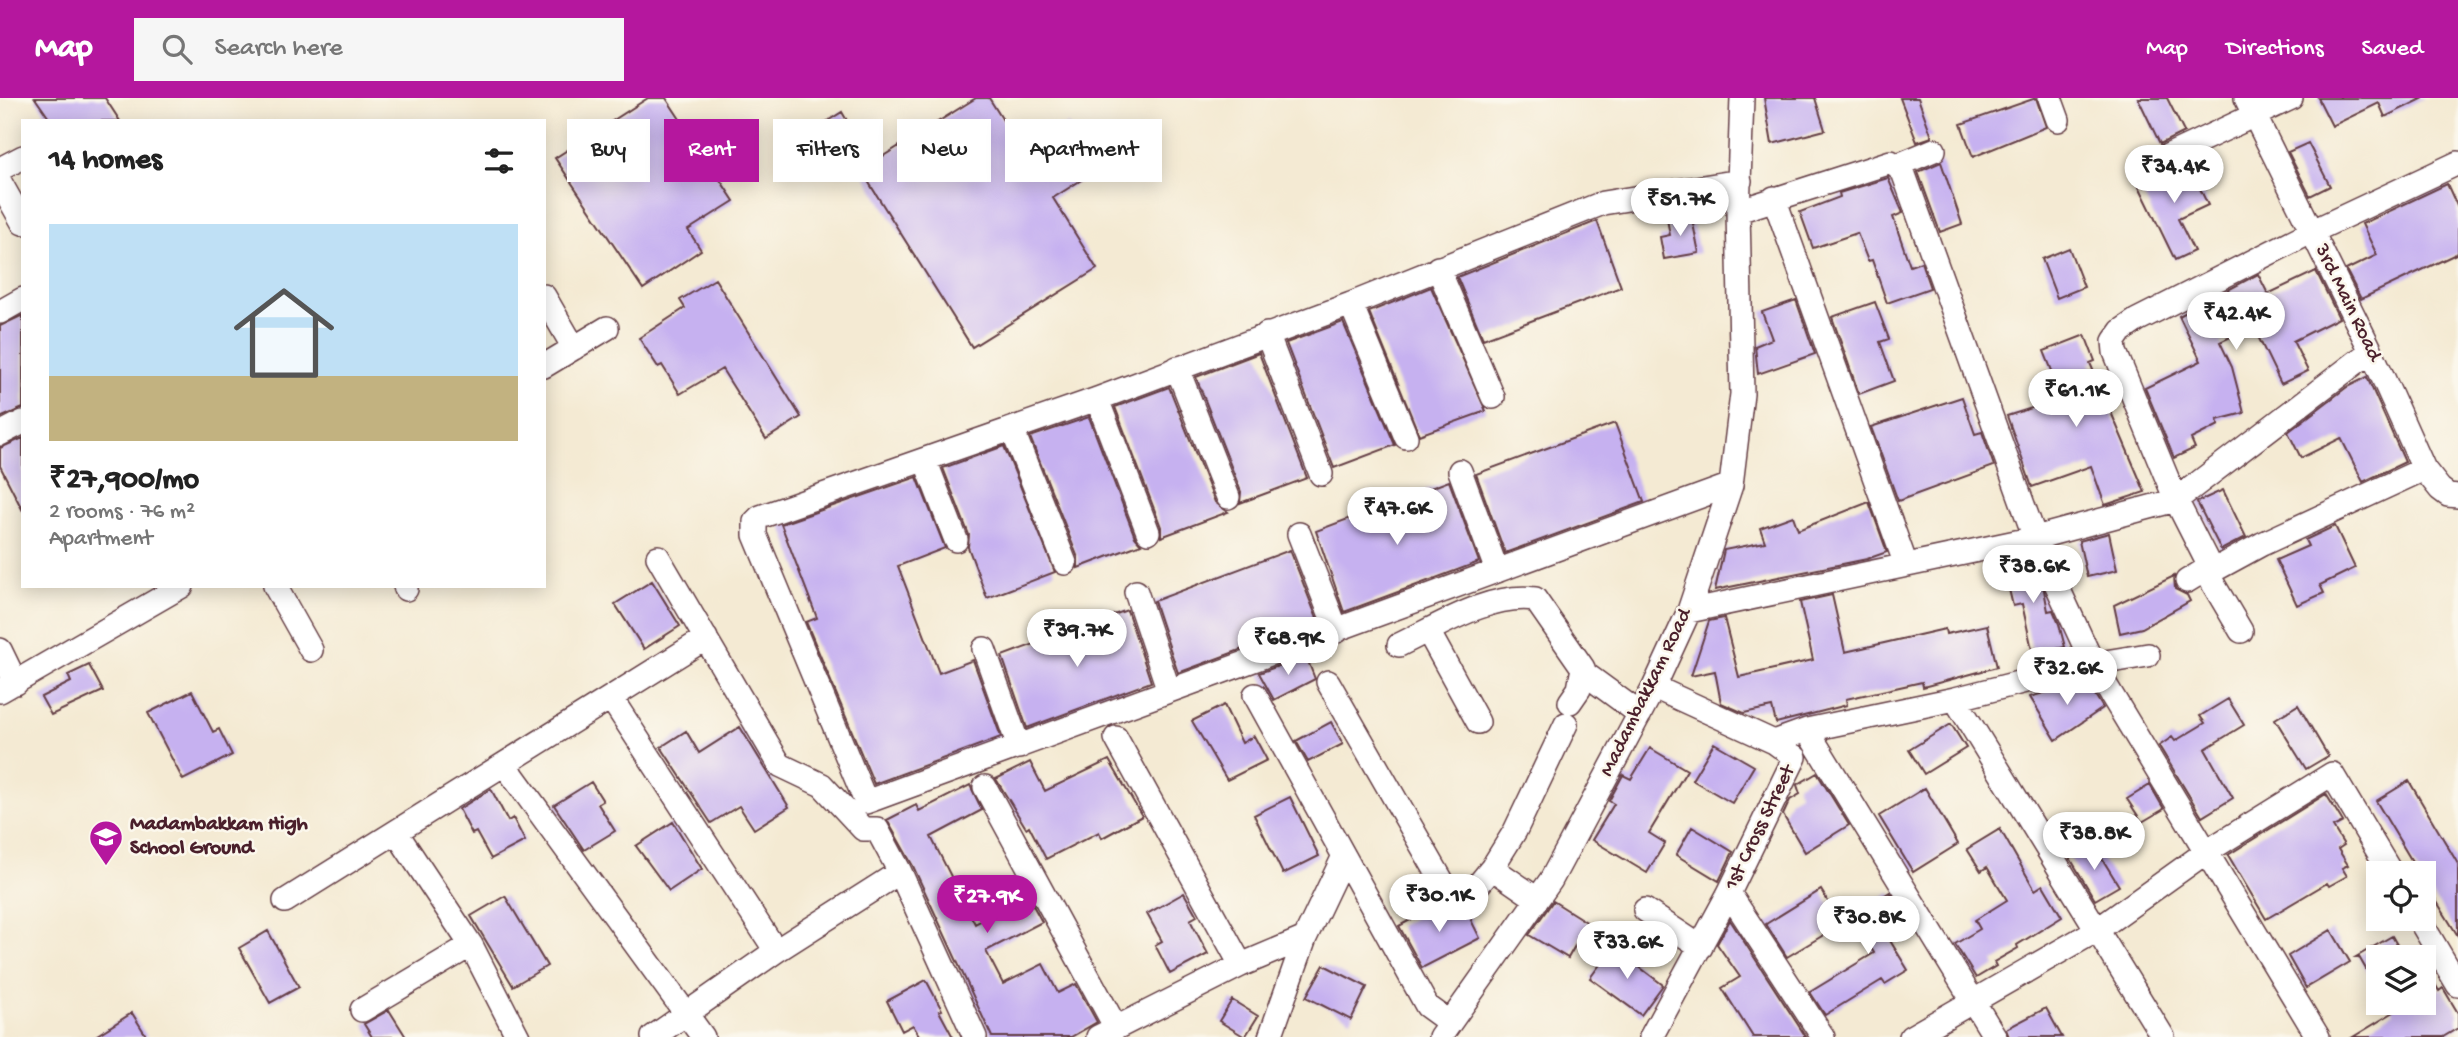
<!DOCTYPE html>
<meta charset="utf-8">
<style>
:root{--surface:#fff;--page:#f6f6f6;--text:#222;--muted:#767676;--accent:#b5179e}
body{margin:0;font-family:"Gochi Hand",sans-serif;background:var(--page);color:var(--text);height:100vh;display:flex;flex-direction:column;font-size:26px;white-space:nowrap}
*{box-sizing:border-box;margin:0}
p{font-size:23px;color:var(--muted)}
.icon{flex:none;width:38px;height:38px;fill:none;stroke:currentColor;stroke-width:2;stroke-linecap:round;stroke-linejoin:round}
.map{position:relative;flex:1;overflow:hidden}
.sheet{position:absolute;left:21px;top:21px;width:525px;height:469px;display:flex;flex-direction:column;background:var(--surface);border-radius:0px;box-shadow:0 4px 18px #0003}
.sheet>*{flex:none}
.guide{position:absolute;left:567px;top:21px;width:665px;height:63px;display:flex;gap:14px}
.controls{position:absolute;left:2366px;top:763px;display:grid;gap:14px}
.controls a{display:grid;place-items:center;width:70px;height:70px;border-radius:0px;background:var(--surface);box-shadow:0 4px 18px #0003;font-size:35px}
.price{position:absolute;translate:-50% -60px;padding:0 16px;border-radius:24px;background:#fff;color:#222;font-size:23px;line-height:46px;filter:drop-shadow(0 2px 4px #0008)}
.price::after{content:'';position:absolute;left:50%;top:42px;width:21px;height:16px;margin-left:-10px;background:inherit;clip-path:polygon(0 0,100% 0,50% 100%)}
.price.on{background:var(--accent);color:#fff}
ul{padding:0;list-style:none}
li{display:grid;align-content:center;gap:14px;height:371px;padding:0 28px}
li span{display:grid;place-items:center;height:217px;border-radius:0px;color:#555}
li>.icon{margin-inline-start:auto}
span .icon{width:126px;height:126px;fill:#fffc;stroke-width:1}
li b{font-size:30px}
h2{display:flex;justify-content:space-between;align-items:center;height:84px;padding:0 28px;font-size:30px}
.chip{padding:0 24px;border-radius:0px;background:var(--surface);box-shadow:0 4px 18px #0003;font-size:24px;line-height:63px}
.chip.on{background:var(--accent);color:#fff}
header{display:flex;align-items:center;gap:42px;box-sizing:border-box;height:98px;padding:0 35px;background:var(--accent);color:#fff}
header strong{font-size:33px}
nav{display:flex;gap:38px;margin-inline-start:auto;font-size:24px}
.search{width:490px;height:63px;background:var(--page);display:flex;align-items:center;gap:18px;box-sizing:border-box;padding:0 24px;border-radius:0px;color:var(--muted);font-size:26px}
.map>svg:first-child{display:block}
</style>
<header>
<strong>Map</strong>
<div class="search"><svg class="icon" aria-label="search" viewBox="0 0 24 24"><circle cx="10" cy="10" r="6"/><path d="M15 15l6 6"/></svg>Search here</div>
<nav><a>Map</a><a>Directions</a><a>Saved</a></nav>
</header>
<div class="map">
<svg width="2458" height="939" viewBox="0 0 2458 939">
<rect width="100%" height="100%" fill="#fbf7ec"/>
<filter id="ink" filterUnits="userSpaceOnUse"><feTurbulence type="fractalNoise" baseFrequency=".0143" numOctaves="2"/><feDisplacementMap in="SourceGraphic" scale="14" xChannelSelector="R" yChannelSelector="G"/><feConvolveMatrix kernelMatrix="1 2 1 2 8 2 1 2 1" color-interpolation-filters="sRGB"/></filter>
<filter id="wash" filterUnits="userSpaceOnUse"><feTurbulence type="fractalNoise" baseFrequency=".00686" numOctaves="4" result="noise"/><feDisplacementMap in="SourceGraphic" scale="28" xChannelSelector="R" yChannelSelector="G"/><feGaussianBlur stdDeviation="1.57" result="paint"/><feColorMatrix in="noise" values="0 0 0 0 0 0 0 0 0 0 0 0 0 0 0 0 0 1.4 0 .05"/><feComposite in="paint" operator="in"/></filter>
<g filter="url(#wash)">
<rect width="100%" height="100%" fill="#f4ead3"/>
<g id="blocks">
<path fill="#c6b1f0" d="M 35,0 L 105,0 L 120,23 L 51,23 Z
M 648,0 L 666,0 L 734,103 L 688,132 L 701,152 L 643,191 L 555,60 Z
M 976,0 L 989,0 L 1023,54 L 1068,26 L 1097,72 L 1053,100 L 1097,171 L 972,249 L 861,72 Z
M 1764,0 L 1815,0 L 1825,32 L 1772,46 Z
M 1900,0 L 1918,0 L 1932,39 L 1917,44 Z
M 2036,0 L 2046,29 L 1973,59 L 1961,26 Z
M 2138,0 L 2167,0 L 2184,34 L 2160,46 Z
M 2318,0 L 2424,0 L 2385,19 L 2379,5 L 2332,28 Z
M 842,14 L 857,40 L 841,50 L 826,24 Z
M 2308,45 L 2330,88 L 2310,98 L 2288,54 Z
M 1941,64 L 1962,126 L 1940,134 L 1918,74 Z
M 2187,64 L 2208,107 L 2178,121 L 2194,153 L 2175,162 L 2138,86 Z
M 1888,80 L 1903,115 L 1893,119 L 1910,168 L 1921,164 L 1930,190 L 1887,205 L 1872,162 L 1868,163 L 1857,135 L 1813,150 L 1800,114 L 1840,99 L 1839,95 Z
M 2447,86 L 2458,110 L 2458,155 L 2361,201 L 2346,172 L 2377,157 L 2362,126 Z
M 1691,116 L 1699,155 L 1664,161 L 1660,139 L 1670,137 L 1667,121 Z
M 1597,123 L 1621,189 L 1483,241 L 1457,179 Z
M 2069,150 L 2084,189 L 2057,200 L 2042,161 Z
M 2316,173 L 2339,220 L 2293,243 L 2308,273 L 2281,286 L 2253,228 L 2220,244 L 2232,269 L 2244,315 L 2217,322 L 2219,327 L 2191,341 L 2195,350 L 2174,360 L 2145,290 L 2201,263 L 2179,218 L 2258,176 L 2268,196 Z
M 715,181 L 801,319 L 766,341 L 722,271 L 680,296 L 662,267 L 658,269 L 639,240 L 685,210 L 680,202 Z
M 1431,189 L 1486,313 L 1419,337 L 1369,214 Z
M 1796,202 L 1815,256 L 1758,276 L 1755,248 L 1772,241 L 1762,214 Z
M 1875,204 L 1889,241 L 1880,244 L 1894,283 L 1859,296 L 1832,219 Z
M 23,217 L 23,310 L 0,320 L 0,228 Z
M 1343,224 L 1395,347 L 1334,370 L 1286,245 Z
M 2085,237 L 2095,263 L 2090,265 L 2145,394 L 2105,407 L 2091,368 L 2032,389 L 2007,318 L 2063,300 L 2044,253 Z
M 1259,255 L 1307,380 L 1240,405 L 1241,394 L 1196,279 Z
M 2367,279 L 2405,364 L 2363,384 L 2341,340 L 2301,360 L 2288,334 L 2347,289 Z
M 1169,289 L 1215,404 L 1228,414 L 1161,439 L 1161,429 L 1115,309 Z
M 1962,299 L 1975,336 L 1982,334 L 1994,368 L 1898,403 L 1871,329 Z
M 1089,319 L 1135,439 L 1141,446 L 1078,470 L 1078,460 L 1030,339 Z
M 1615,325 L 1644,404 L 1505,455 L 1476,376 Z
M 23,340 L 23,413 L 0,368 L 0,350 Z
M 1004,348 L 1055,474 L 987,500 L 968,449 L 969,437 L 943,370 Z
M 917,379 L 945,450 L 898,468 L 939,575 L 973,562 L 1001,639 L 874,686 L 806,524 L 817,520 L 781,426 Z
M 1449,383 L 1479,464 L 1344,514 L 1316,433 Z
M 2223,392 L 2246,439 L 2221,452 L 2197,404 Z
M 1869,404 L 1887,454 L 1867,461 L 1715,492 L 1724,452 L 1765,444 L 1760,430 L 1793,418 L 1798,432 Z
M 2335,428 L 2355,470 L 2320,487 L 2324,495 L 2297,507 L 2276,462 L 2308,448 L 2305,442 Z
M 2109,435 L 2117,472 L 2087,479 L 2079,443 Z
M 1290,452 L 1318,523 L 1178,575 L 1154,503 Z
M 2027,457 L 2044,492 L 2048,513 L 2053,512 L 2059,526 L 2065,549 L 2033,556 L 2022,506 L 2013,508 L 2002,462 Z
M 2174,478 L 2175,491 L 2187,497 L 2190,503 L 2142,530 L 2120,535 L 2114,507 Z
M 652,483 L 680,528 L 644,551 L 615,506 Z
M 1832,497 L 1845,554 L 1945,531 L 1946,536 L 1987,527 L 1997,569 L 1923,589 L 1922,584 L 1846,601 L 1847,607 L 1776,625 L 1772,609 L 1744,615 L 1721,605 L 1715,573 L 1691,578 L 1709,523 L 1724,520 L 1739,579 L 1813,562 L 1800,504 Z
M 1127,512 L 1151,584 L 1027,630 L 1002,558 Z
M 1306,558 L 1315,581 L 1274,602 L 1259,575 Z
M 89,567 L 103,593 L 51,617 L 41,599 L 71,584 L 68,577 Z
M 2086,582 L 2103,610 L 2056,642 L 2030,599 Z
M 192,593 L 213,634 L 219,631 L 232,657 L 183,682 L 148,615 Z
M 2228,601 L 2244,627 L 2205,651 L 2233,700 L 2202,719 L 2159,648 L 2172,639 L 2175,643 L 2205,625 L 2200,618 Z
M 1224,607 L 1242,645 L 1254,638 L 1267,662 L 1227,682 L 1192,623 Z
M 2298,607 L 2328,658 L 2306,671 L 2275,621 Z
M 1331,624 L 1343,646 L 1308,664 L 1296,643 Z
M 1951,626 L 1966,650 L 1924,676 L 1909,652 Z
M 740,629 L 789,709 L 754,731 L 739,708 L 711,725 L 661,649 L 686,633 L 699,655 Z
M 1714,645 L 1754,668 L 1732,705 L 1692,682 Z
M 1650,650 L 1687,672 L 1649,735 L 1665,745 L 1647,775 L 1592,742 L 1614,706 L 1609,703 L 1623,677 L 1631,681 Z
M 1109,662 L 1142,718 L 1102,740 L 1099,734 L 1046,761 L 1029,728 L 1026,730 L 996,681 L 1030,664 L 1045,693 Z
M 1817,675 L 1849,727 L 1805,754 L 1783,717 L 1790,702 L 1800,696 L 1797,687 Z
M 2409,683 L 2458,766 L 2458,838 L 2424,783 L 2424,775 L 2419,775 L 2376,703 Z
M 591,684 L 603,703 L 598,706 L 615,733 L 584,752 L 554,707 Z
M 970,687 L 982,712 L 931,739 L 975,826 L 1028,798 L 1042,824 L 986,853 L 1003,886 L 1043,866 L 1058,895 L 1076,886 L 1097,924 L 1071,939 L 992,939 L 913,768 L 887,722 L 916,707 L 919,713 Z
M 2150,687 L 2164,711 L 2142,724 L 2127,701 Z
M 1925,690 L 1958,746 L 1913,774 L 1879,718 Z
M 491,691 L 508,723 L 513,720 L 525,743 L 491,761 L 476,734 L 472,736 L 459,711 Z
M 2326,696 L 2343,724 L 2333,729 L 2344,747 L 2338,751 L 2348,767 L 2342,770 L 2347,778 L 2329,788 L 2327,785 L 2266,821 L 2228,757 Z
M 1290,699 L 1319,758 L 1283,776 L 1254,717 Z
M 673,724 L 702,771 L 669,793 L 636,748 Z
M 1692,729 L 1733,754 L 1719,783 L 1676,757 Z
M 2000,731 L 2035,792 L 2043,787 L 2062,819 L 2017,847 L 2018,850 L 1994,864 L 1996,868 L 1976,880 L 1955,846 L 1980,831 L 1975,822 L 2007,802 L 1987,769 L 1981,773 L 1967,751 Z
M 2093,746 L 2119,788 L 2095,802 L 2070,760 Z
M 1821,792 L 1842,826 L 1787,859 L 1766,826 Z
M 1890,794 L 1910,828 L 1889,841 L 1908,872 L 1885,886 L 1882,882 L 1825,917 L 1810,894 L 1874,855 L 1851,818 Z
M 1184,795 L 1197,818 L 1190,822 L 1208,856 L 1170,876 L 1155,847 L 1162,843 L 1147,816 Z
M 505,798 L 547,868 L 513,888 L 471,818 Z
M 1553,803 L 1588,825 L 1568,860 L 1529,837 Z
M 1440,806 L 1455,813 L 1466,812 L 1480,840 L 1422,870 L 1399,828 Z
M 1730,822 L 1806,939 L 1753,939 L 1722,890 L 1740,879 L 1717,846 Z
M 2331,832 L 2350,864 L 2306,890 L 2288,858 Z
M 268,833 L 299,889 L 270,905 L 239,850 Z
M 2392,838 L 2404,859 L 2378,859 L 2378,892 L 2359,859 L 2356,859 Z
M 1613,849 L 1663,887 L 1641,917 L 1590,880 Z
M 1324,867 L 1367,889 L 1351,922 L 1306,899 Z
M 2424,867 L 2439,893 L 2443,890 L 2458,915 L 2458,930 L 2443,939 L 2353,939 L 2394,914 L 2389,905 L 2424,905 Z
M 926,882 L 942,912 L 939,913 L 953,939 L 920,939 L 913,927 L 902,933 L 887,903 Z
M 1232,902 L 1258,918 L 1245,939 L 1219,923 Z
M 2046,910 L 2062,939 L 2009,939 L 2006,931 Z
M 389,912 L 406,939 L 372,939 L 364,926 Z
M 132,915 L 147,939 L 94,939 Z"/>
</g>
</g>
<g filter="url(#ink)">
<use href="#blocks" fill-opacity="0" stroke="#643d44" stroke-width="2"/>
<g fill="none" stroke-linecap="round" stroke-linejoin="round">
<g stroke="#643d44" stroke-width="26">
<path id="minor" d="M 2050,0 L 2058,22
M 2246,0 L 2371,253 L 2424,371 L 2440,391 L 2448,397 L 2458,398
M 2161,61 L 2291,0
M 1898,67 L 1934,52
M 0,71 L 23,59
M 0,84 L 23,125
M 1774,100 L 1906,467
M 1738,113 L 1891,64 L 1903,74 L 2035,440 L 2093,566 L 2148,557
M 1438,170 L 1493,299
M 544,198 L 574,250
M 1351,206 L 1406,339
M 0,214 L 23,201
M 1267,236 L 1321,376
M 544,268 L 607,230
M 1177,270 L 1228,399
M 1097,301 L 1148,434
M 1012,331 L 1065,465
M 0,336 L 23,324
M 925,362 L 956,442
M 2424,371 L 2262,446 L 2216,471 L 2208,465 L 2176,402 L 2115,254 L 2114,243 L 2121,233 L 2137,222 L 2313,133 L 2458,65
M 1460,373 L 1497,473
M 1731,387 L 866,704 L 755,437 L 755,424 L 760,419 L 1097,301 L 1351,206 L 1603,105 L 1740,83
M 1299,436 L 1337,533
M 2205,472 L 2241,533
M 2187,483 L 2205,472 L 2208,465
M 275,488 L 311,552
M 405,488 L 406,491
M 1136,494 L 1169,593
M 1689,513 L 2035,440 L 2176,402 L 2371,253
M 1428,533 L 1478,624
M 1399,547 C 1439,528 1489,495 1535,501 L 1583,570 L 1579,591 L 1570,604
M 984,551 L 1019,649
M 0,552 L 16,585
M 1584,575 L 1640,616
M 1328,584 L 1450,797 L 1459,800 L 1479,786 L 1492,770 L 1537,801
M 0,593 L 182,488
M 1255,597 L 1427,908 L 1449,924
M 611,600 L 776,853
M 1955,601 L 2163,939
M 1807,632 L 1995,939
M 1116,640 L 1241,867
M 1774,644 L 1807,632 L 1955,601 L 2093,566 L 2318,939
M 505,667 L 703,939
M 985,689 L 1115,928
M 396,734 L 471,847 L 518,939
M 1492,770 L 1515,733 L 1566,626
M 900,774 L 975,939
M 1729,795 L 1823,939
M 285,803 L 706,540
M 1645,812 L 1701,849
M 2419,821 L 2458,887
M 362,912 L 471,847
M 653,939 L 776,853 L 900,774 L 877,731 L 863,731 L 822,687 L 780,667 L 658,459
M 1098,939 L 1241,867 L 1305,840
M 1270,939 L 1305,840 L 1344,758
M 1440,939 L 1551,782 L 1654,589 L 1689,513 L 1731,387 L 1742,296 L 1738,113 L 1742,0
M 1651,939 L 1729,795 L 1795,659 L 1774,644 L 1654,589
M 1911,939 L 2097,832 L 2206,754 L 2332,676 L 2391,775"/>
</g>
<use href="#minor" stroke="#fff" stroke-width="23"/>
</g>
</g>
<defs>
<g id="school-pin" transform="scale(1.75)"><path d="M0 17L-7.5 6A9.5 9.5 0 1 1 7.5 6Z" fill="#b5179e" stroke="#fbf7ec"/><path d="M0-5L7-2L0 1L-7-2ZM-4 1L0 2.5L4 1V4Q0 6-4 4Z" fill="#fff"/></g>
</defs>
<g fill-rule="evenodd">
<use href="#school-pin" x="106" y="739"/>
</g>
<g text-anchor="middle" dominant-baseline="central" stroke-width="5" stroke-linejoin="round" paint-order="stroke">
<g font-size="21" fill="#4a1f2b" stroke="#fbf7ec">
<text transform="translate(2347 205) rotate(64)">3rd Main Road</text>
<text transform="translate(1647 595) rotate(-64)">Madambakkam Road</text>
<text transform="translate(1761 730) rotate(-64)">1st Cross Street</text>
</g>
<g font-size="21" font-weight="bold" fill="#4a1f2b" stroke="#fbf7ec" text-anchor="start">
<text x="130" y="727">Madambakkam High<tspan x="130" dy="24">School Ground</tspan></text>
</g>
</g>
</svg>
<div class="controls">
<a><svg class="icon" aria-label="locate" viewBox="0 0 24 24"><circle cx="12" cy="12" r="6"/><path d="M12 2v4M12 18v4M2 12h4M18 12h4"/></svg></a>
<a><svg class="icon" aria-label="layers" viewBox="0 0 24 24"><path d="M12 4l9 5-9 5-9-5zM3 14l9 5 9-5"/></svg></a>
</div>
<b class="price" style="left:2174px;top:107px">₹34.4K</b>
<b class="price" style="left:1680px;top:140px">₹51.7K</b>
<b class="price" style="left:2236px;top:254px">₹42.4K</b>
<b class="price" style="left:2076px;top:331px">₹61.1K</b>
<b class="price" style="left:1397px;top:449px">₹47.6K</b>
<b class="price" style="left:2033px;top:507px">₹38.6K</b>
<b class="price" style="left:1077px;top:571px">₹39.7K</b>
<b class="price" style="left:1288px;top:579px">₹68.9K</b>
<b class="price" style="left:2067px;top:609px">₹32.6K</b>
<b class="price" style="left:2094px;top:774px">₹38.8K</b>
<b class="price" style="left:1439px;top:836px">₹30.1K</b>
<b class="price on" style="left:987px;top:837px">₹27.9K</b>
<b class="price" style="left:1868px;top:858px">₹30.8K</b>
<b class="price" style="left:1627px;top:883px">₹33.6K</b>
<div class="guide">
<a class="chip">Buy</a>
<a class="chip on">Rent</a>
<a class="chip">Filters</a>
<a class="chip">New</a>
<a class="chip">Apartment</a>
</div>
<section class="sheet">
<h2>14 homes<svg class="icon" aria-label="filters" viewBox="0 0 24 24"><path d="M4 7h16M4 17h16"/><circle cx="9" cy="7" r="2"/><circle cx="15" cy="17" r="2"/></svg></h2>
<ul>
<li><span style="background:linear-gradient(#bfe0f5 70%,#c2b280 0)"><svg class="icon" aria-label="home" viewBox="0 0 24 24"><path d="M3 11l9-7 9 7M6 9v11h12V9"/></svg></span><div><b>₹27,900/mo</b><p>2 rooms · 76 m²</p><p>Apartment</p></div></li>
</ul>
</section>
</div>
